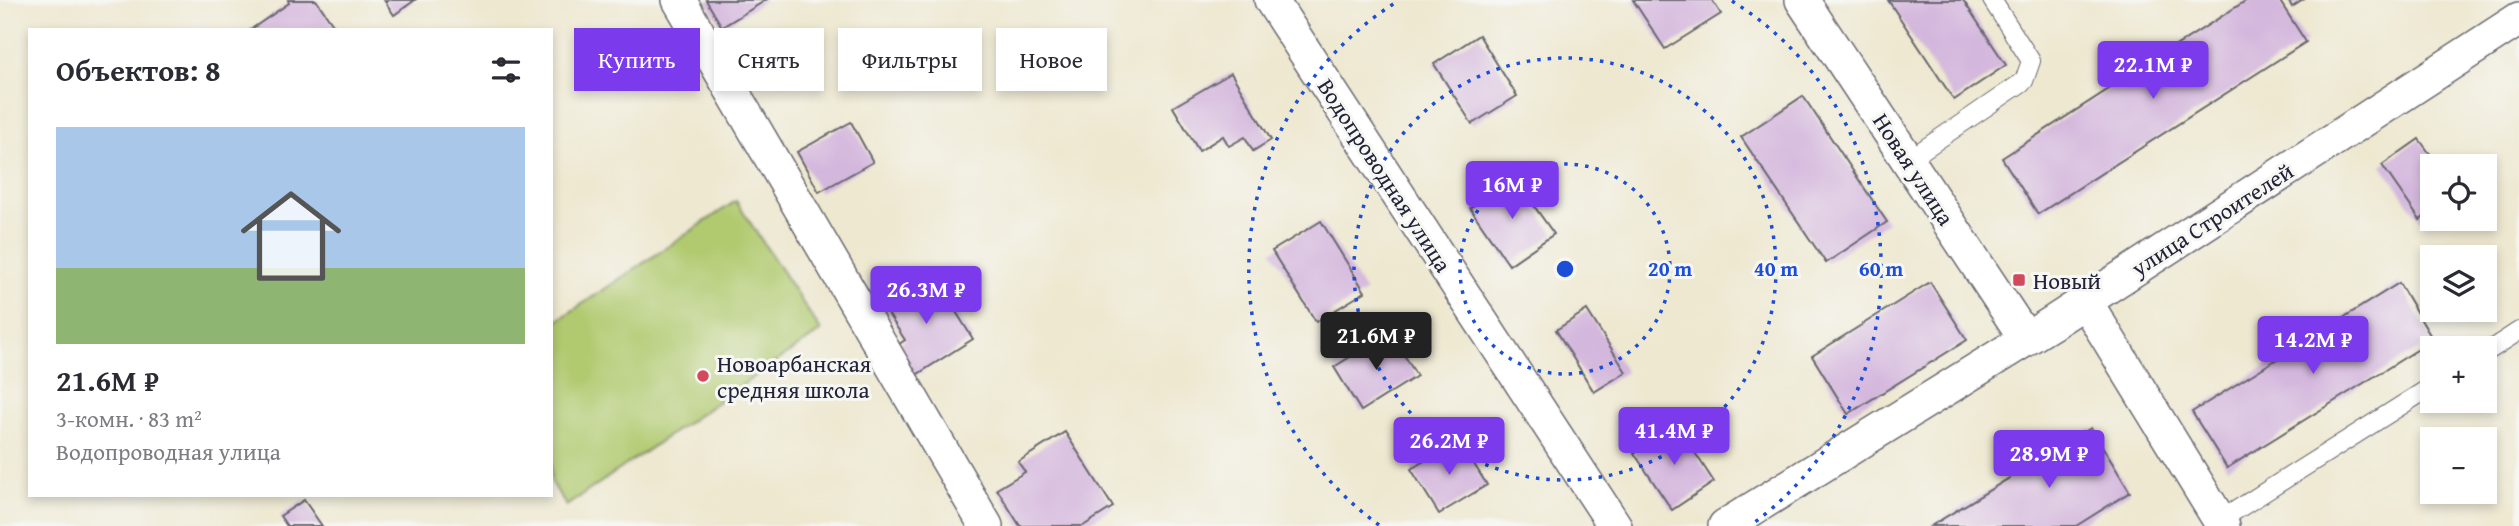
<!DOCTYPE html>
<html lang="ru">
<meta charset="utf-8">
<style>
:root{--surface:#fff;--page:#f2f2f3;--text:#2b2b33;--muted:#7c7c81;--accent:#7c3aed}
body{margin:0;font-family:"Gentium Book Plus",serif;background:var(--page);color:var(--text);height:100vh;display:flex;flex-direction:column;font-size:26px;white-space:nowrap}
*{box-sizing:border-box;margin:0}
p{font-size:23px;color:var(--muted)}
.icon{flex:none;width:38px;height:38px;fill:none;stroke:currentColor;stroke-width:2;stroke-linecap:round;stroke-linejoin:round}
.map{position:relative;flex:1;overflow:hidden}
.panel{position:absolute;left:28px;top:28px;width:525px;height:469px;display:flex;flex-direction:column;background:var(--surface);border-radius:0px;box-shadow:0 4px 10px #0003}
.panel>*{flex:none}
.hud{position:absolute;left:574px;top:28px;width:665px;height:63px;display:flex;gap:14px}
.controls{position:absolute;left:2420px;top:154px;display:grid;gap:14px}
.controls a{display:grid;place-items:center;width:77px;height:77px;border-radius:0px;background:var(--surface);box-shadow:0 4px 10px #0003;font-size:35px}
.price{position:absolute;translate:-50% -60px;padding:0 16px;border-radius:7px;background:var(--accent);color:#fff;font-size:23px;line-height:46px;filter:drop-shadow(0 2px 4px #0008)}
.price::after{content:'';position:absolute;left:50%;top:42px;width:21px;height:16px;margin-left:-10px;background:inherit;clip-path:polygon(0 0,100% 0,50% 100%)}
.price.on{background:#222;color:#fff}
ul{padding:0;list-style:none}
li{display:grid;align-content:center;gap:14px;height:371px;padding:0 28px}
li span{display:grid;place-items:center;height:217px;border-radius:0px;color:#555}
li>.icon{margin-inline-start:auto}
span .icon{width:126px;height:126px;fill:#fffc;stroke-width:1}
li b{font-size:30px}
h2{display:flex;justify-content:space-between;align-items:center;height:84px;padding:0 28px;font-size:30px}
.tag{padding:0 24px;border-radius:0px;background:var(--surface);box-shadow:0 4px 10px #0003;font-size:24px;line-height:63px}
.tag.on{background:var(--accent);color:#fff}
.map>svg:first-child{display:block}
</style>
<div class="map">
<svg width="2519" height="526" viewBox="0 0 2519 526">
<rect width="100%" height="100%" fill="#f6f6f2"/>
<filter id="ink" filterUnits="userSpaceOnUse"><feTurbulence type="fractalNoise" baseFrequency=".0143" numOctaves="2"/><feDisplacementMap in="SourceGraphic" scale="14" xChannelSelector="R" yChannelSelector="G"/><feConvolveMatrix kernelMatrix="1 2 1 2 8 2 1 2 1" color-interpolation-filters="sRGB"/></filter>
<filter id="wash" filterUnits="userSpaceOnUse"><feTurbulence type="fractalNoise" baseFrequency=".00686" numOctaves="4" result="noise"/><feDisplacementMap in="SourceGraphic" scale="28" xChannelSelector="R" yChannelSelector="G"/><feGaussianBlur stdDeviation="1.57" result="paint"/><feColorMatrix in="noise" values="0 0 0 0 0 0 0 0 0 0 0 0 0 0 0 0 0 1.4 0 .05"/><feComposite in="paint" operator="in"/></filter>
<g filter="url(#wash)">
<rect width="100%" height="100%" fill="#eee8d0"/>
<path fill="#b1ca6f" stroke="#6a7655" stroke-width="2" d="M 736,201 L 821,331 L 566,506 L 551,481 L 551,325 Z"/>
<g id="blocks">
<path fill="#d4b7dd" d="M 288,0 L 316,0 L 337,30 L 250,30 L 289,3 Z
M 384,0 L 415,0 L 394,15 Z
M 706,0 L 766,0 L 722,27 Z
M 1633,0 L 1712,0 L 1721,14 L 1665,49 Z
M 1888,0 L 1963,0 L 2006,65 L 1954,100 Z
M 2247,0 L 2279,0 L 2306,42 L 2038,214 L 2002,158 Z
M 2288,0 L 2303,0 L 2292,7 Z
M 1479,35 L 1517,96 L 1472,124 L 1434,64 Z
M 1231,73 L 1271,140 L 1253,151 L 1245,137 L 1229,146 L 1223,136 L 1199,151 L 1173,107 Z
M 1803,96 L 1887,222 L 1826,263 L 1741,137 Z
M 851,122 L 873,162 L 819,192 L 797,152 Z
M 2419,139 L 2439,166 L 2432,166 L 2432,211 L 2420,220 L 2382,165 Z
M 1514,178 L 1554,234 L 1509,265 L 1470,208 Z
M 1321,221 L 1365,292 L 1316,322 L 1272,251 Z
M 933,275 L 973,339 L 913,377 L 895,347 L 905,340 L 883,306 Z
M 1930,282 L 1967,340 L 1848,414 L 1812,356 Z
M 2399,283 L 2433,340 L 2227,468 L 2192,412 Z
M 1587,310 L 1626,372 L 1594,392 L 1556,330 Z
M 1390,332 L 1417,376 L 1361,411 L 1334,367 Z
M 1677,425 L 1714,482 L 1672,510 L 1634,453 Z
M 2091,428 L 2130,492 L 2076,526 L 1931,526 Z
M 1065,432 L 1113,507 L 1083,526 L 1020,526 L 997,489 L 1025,472 L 1018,462 Z
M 1459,440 L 1487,485 L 1439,514 L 1411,469 Z
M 304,500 L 322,526 L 287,526 L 280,516 Z"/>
</g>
</g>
<g filter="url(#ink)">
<use href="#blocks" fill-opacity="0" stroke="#69676f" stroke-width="2"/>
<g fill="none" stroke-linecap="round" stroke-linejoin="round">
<g stroke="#69676f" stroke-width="20">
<path id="lane" d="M 1908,160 L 2024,81 L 2031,61 L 1992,0
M 2485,353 L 2519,331
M 2219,521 L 2432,386"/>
</g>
<g stroke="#69676f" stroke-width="36">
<path id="street" d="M 679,0 L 986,526
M 1271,0 L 1615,526
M 1802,0 L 2026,339
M 2085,301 L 2223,526
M 1725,526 L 2052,323 L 2519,19"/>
</g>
<use href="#lane" stroke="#fff" stroke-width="18"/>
<use href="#street" stroke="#fff" stroke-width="33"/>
</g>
</g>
<g fill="none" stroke="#1d4ed8" stroke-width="3.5" stroke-dasharray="3.5 7">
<circle cx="1565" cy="269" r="105"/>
<circle cx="1565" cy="269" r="211"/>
<path d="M1379 525A316 316 0 0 1 1398 1M1732 1A316 316 0 0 1 1751 525"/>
</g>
<g fill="#d1495b" stroke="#f6f6f2" stroke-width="2.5">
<rect x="2012" y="273" width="14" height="14" rx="3.5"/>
<circle cx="703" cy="376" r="7"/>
</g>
<g text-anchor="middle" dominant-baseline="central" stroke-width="6" stroke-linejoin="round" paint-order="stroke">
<g font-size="23" fill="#22223b" stroke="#f6f6f2">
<text transform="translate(1914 169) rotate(57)">Новая улица</text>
<text transform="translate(1385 175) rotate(57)">Водопроводная улица</text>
<text transform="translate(2212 219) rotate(-33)">улица Строителей</text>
</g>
<g font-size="23" fill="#22223b" stroke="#f6f6f2" text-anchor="start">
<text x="2033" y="280">Новый</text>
<text x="717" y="363">Новоарбанская<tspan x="717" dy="26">средняя школа</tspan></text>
</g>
</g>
<circle cx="1565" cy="269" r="10" fill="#1d4ed8" stroke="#f6f6f2" stroke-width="3.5"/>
<g font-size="21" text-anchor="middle" font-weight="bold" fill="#1d4ed8" stroke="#f6f6f2" stroke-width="6" stroke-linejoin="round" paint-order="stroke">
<text x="1670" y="276">20 m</text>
<text x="1776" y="276">40 m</text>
<text x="1881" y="276">60 m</text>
</g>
</svg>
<div class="controls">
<a><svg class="icon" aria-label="locate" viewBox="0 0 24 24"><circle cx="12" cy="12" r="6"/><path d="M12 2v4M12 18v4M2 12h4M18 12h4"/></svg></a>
<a><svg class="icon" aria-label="layers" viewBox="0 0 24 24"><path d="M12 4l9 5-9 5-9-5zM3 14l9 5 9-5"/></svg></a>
<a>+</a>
<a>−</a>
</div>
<b class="price" style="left:2153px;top:101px">22.1M ₽</b>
<b class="price" style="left:1512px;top:221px">16M ₽</b>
<b class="price" style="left:926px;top:326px">26.3M ₽</b>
<b class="price on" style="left:1376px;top:372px">21.6M ₽</b>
<b class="price" style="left:2313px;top:376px">14.2M ₽</b>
<b class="price" style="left:1674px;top:467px">41.4M ₽</b>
<b class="price" style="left:1449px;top:477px">26.2M ₽</b>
<b class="price" style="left:2049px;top:490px">28.9M ₽</b>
<div class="hud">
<a class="tag on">Купить</a>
<a class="tag">Снять</a>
<a class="tag">Фильтры</a>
<a class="tag">Новое</a>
</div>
<section class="panel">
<h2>Объектов: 8<svg class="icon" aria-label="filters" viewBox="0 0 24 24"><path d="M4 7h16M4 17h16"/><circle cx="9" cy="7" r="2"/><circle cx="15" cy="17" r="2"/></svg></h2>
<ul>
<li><span style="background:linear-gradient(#a9c7e8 65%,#8fb573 0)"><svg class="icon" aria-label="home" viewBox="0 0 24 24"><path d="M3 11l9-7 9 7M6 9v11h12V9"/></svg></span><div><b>21.6M ₽</b><p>3-комн. · 83 m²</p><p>Водопроводная улица</p></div></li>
</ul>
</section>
</div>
